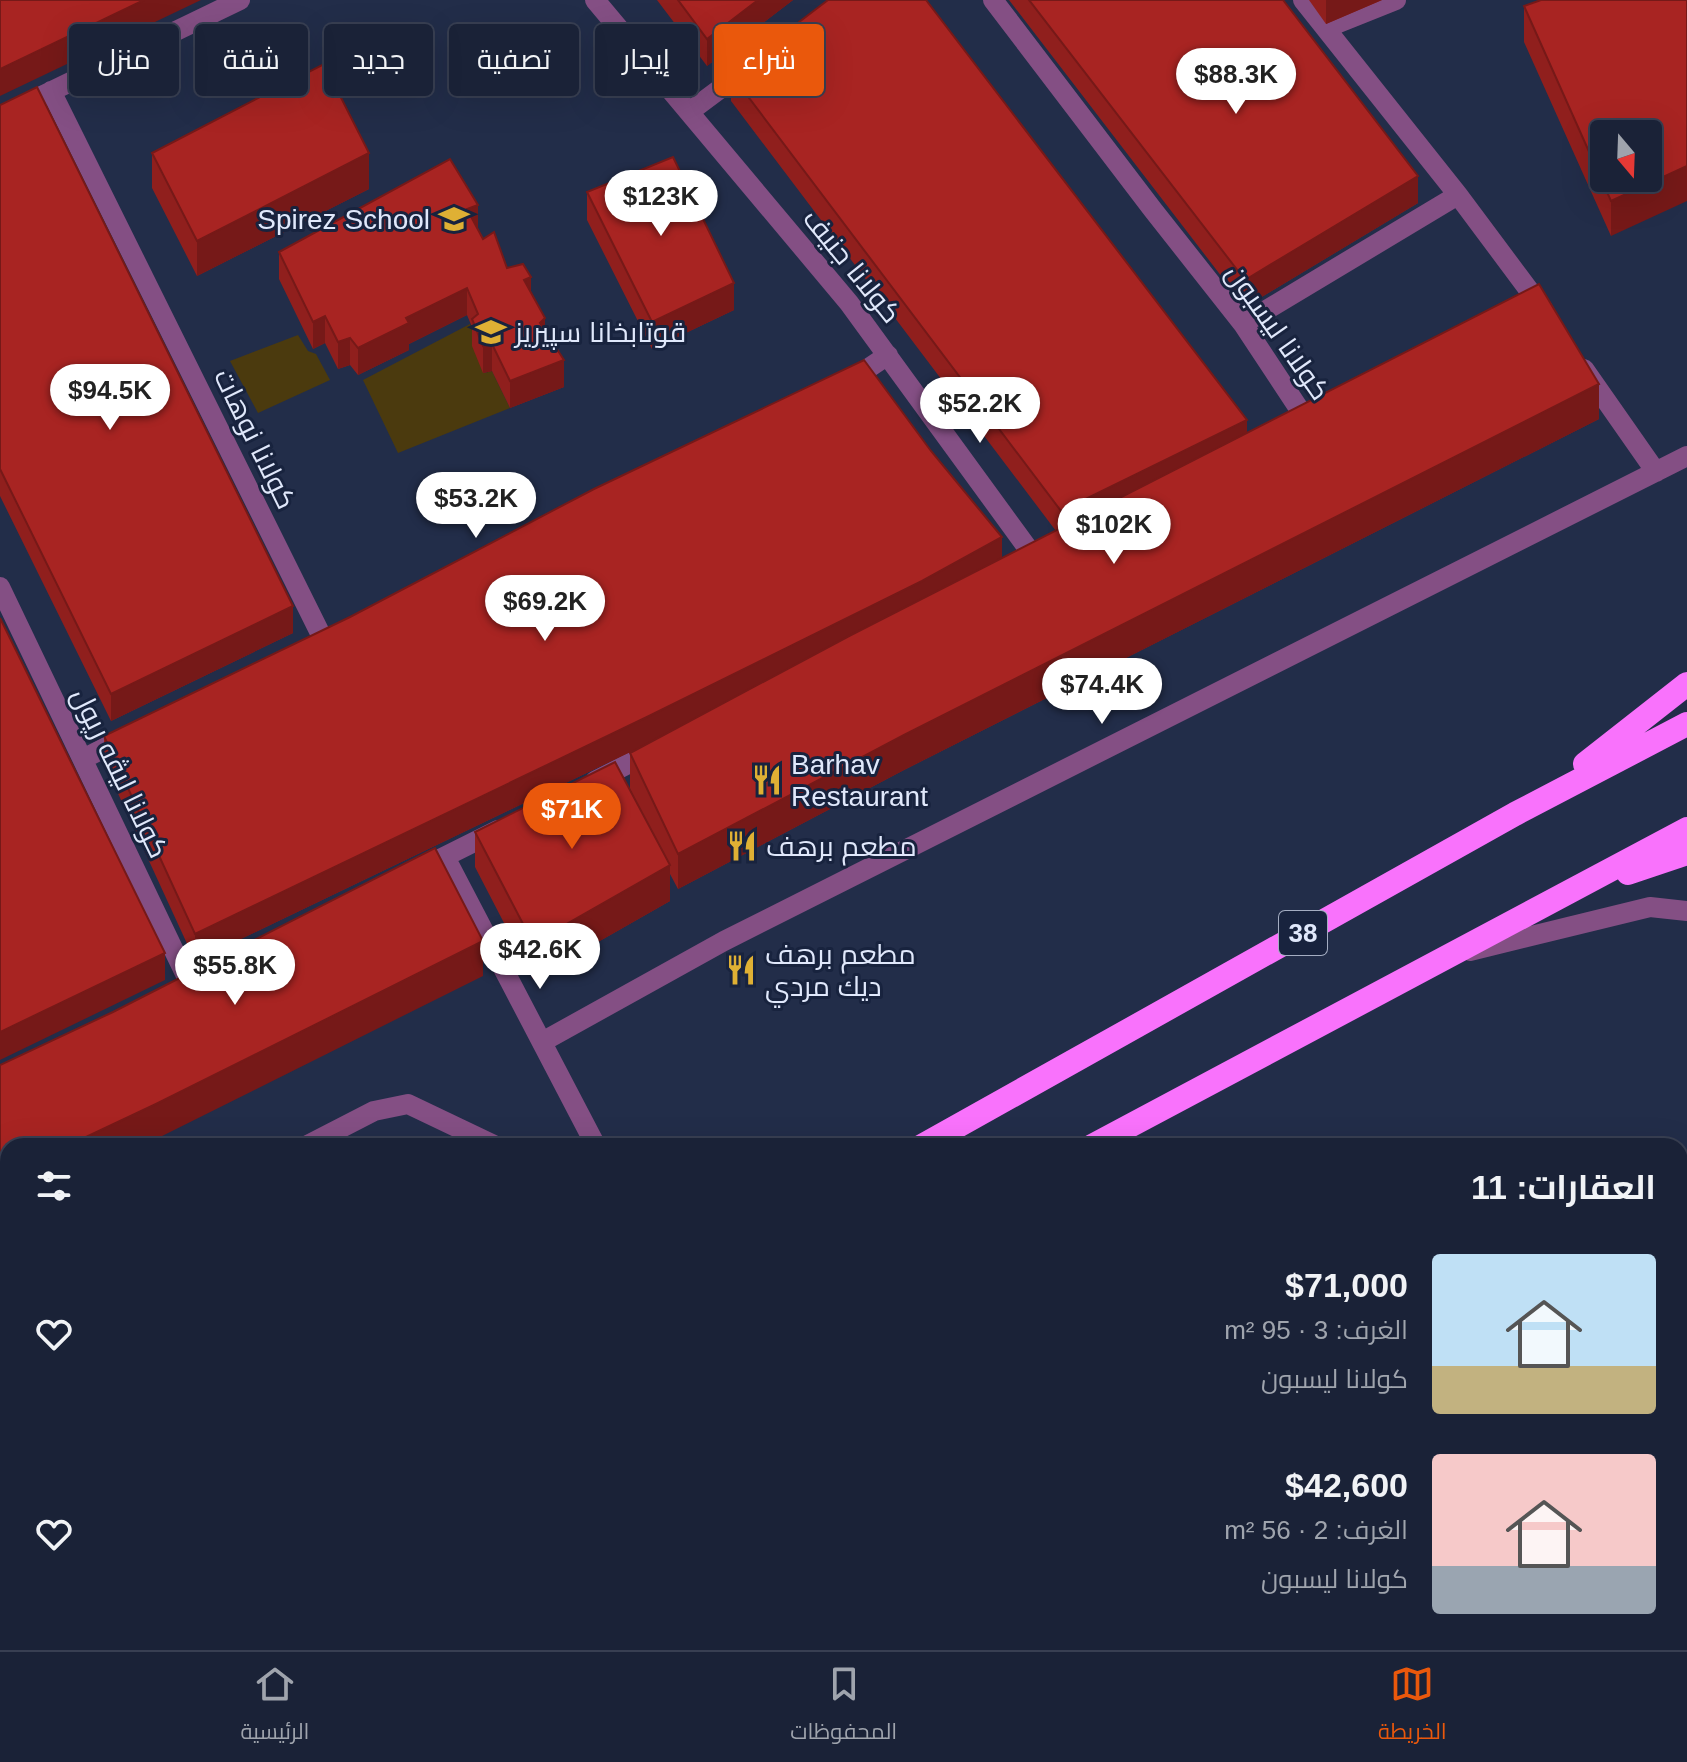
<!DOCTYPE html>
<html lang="ar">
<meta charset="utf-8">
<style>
:root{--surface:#1a2237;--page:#272f42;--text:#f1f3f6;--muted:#9fa4ad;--line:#383f52;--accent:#ea580c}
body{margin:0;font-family:Arial,Cairo,sans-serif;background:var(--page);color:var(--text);direction:rtl;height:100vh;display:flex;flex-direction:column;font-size:30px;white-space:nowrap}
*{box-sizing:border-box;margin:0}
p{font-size:26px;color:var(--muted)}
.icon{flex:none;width:44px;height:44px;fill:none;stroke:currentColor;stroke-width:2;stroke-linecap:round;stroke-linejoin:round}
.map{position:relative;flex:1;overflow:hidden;direction:ltr}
.details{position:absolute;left:0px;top:1138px;width:1688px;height:512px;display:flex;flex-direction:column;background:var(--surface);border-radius:24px 24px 0 0;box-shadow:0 8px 32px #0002,0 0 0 2px var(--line);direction:rtl}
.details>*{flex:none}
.top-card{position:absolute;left:24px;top:24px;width:800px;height:72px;direction:rtl;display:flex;gap:16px}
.needle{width:52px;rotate:161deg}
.controls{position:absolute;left:1590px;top:120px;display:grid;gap:16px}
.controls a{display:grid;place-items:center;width:72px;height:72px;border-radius:8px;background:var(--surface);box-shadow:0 8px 32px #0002,0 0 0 2px var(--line);font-size:40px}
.price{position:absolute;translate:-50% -68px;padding:0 18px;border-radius:28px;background:#fff;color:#222;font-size:26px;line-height:52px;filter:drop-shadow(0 2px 4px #0008)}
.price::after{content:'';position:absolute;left:50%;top:48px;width:24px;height:18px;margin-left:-12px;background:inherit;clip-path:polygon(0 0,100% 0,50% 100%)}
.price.active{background:var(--accent);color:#fff}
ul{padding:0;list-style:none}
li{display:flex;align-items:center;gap:24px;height:200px;padding:0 32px}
li span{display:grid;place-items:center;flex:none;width:224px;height:160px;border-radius:8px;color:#555}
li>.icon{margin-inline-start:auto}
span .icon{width:96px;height:96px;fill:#fffc;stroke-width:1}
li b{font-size:34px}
h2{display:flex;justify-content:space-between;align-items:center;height:96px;padding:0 32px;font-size:34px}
.chip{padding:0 28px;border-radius:8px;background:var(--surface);box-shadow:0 8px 32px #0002,0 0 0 2px var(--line);font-size:28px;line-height:72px}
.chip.active{background:var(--accent);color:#fff}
.tabs{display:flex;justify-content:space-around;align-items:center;height:112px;border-top:2px solid var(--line);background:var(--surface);font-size:22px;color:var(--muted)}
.tabs a{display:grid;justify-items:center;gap:4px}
.tabs .active{color:var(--accent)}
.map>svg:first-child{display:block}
</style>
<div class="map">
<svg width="1687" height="1650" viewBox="0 0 1687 1650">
<rect width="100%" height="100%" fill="#222d49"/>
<path fill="#4b3a0e" d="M 470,324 L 478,341 L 484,373 L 492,371 L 510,408 L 398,453 L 363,380 Z
M 298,335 L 308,351 L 316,354 L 330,380 L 258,413 L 230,361 Z"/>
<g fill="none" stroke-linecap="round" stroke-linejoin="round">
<path stroke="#844f84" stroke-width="20" d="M 595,0 L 849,303 L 1037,561
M 993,0 L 1153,210 L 1243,324 L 1309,424 L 1303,427
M 1303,0 L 1458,195 L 1543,309
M 1326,28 L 1396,0
M 51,91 L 323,639
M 689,112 L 752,65
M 0,116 L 240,0
M 1243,324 L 1458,195
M 1584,369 L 1656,472
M 848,382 L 888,355
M 0,587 L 189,982
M 83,759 L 126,737
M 595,781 L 655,750
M 445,857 L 596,1146
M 416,871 L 498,830
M 1470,951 L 1650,907 L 1687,911
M 542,1042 L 724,941 L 1687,456
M 306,1146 L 374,1111 L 408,1104 L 496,1146
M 0,1294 L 8,1291
M 798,1642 L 800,1650
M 1506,1642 L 1509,1650
M 1559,1642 L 1562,1650
M 546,1650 L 561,1642
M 1358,1650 L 1369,1642"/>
<path stroke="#f972fc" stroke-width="24" d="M 1585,764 L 1687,684
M 1628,873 L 1687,853
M 922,1146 L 1515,814 L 1687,724
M 1092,1146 L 1687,829
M 0,1649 L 12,1642
M 164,1650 L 179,1642"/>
</g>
<path fill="#901f1d" d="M 657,0 L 793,0 L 707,66 Z
M 1009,0 L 1283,0 L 1418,203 L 1245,307 Z
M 1309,0 L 1382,0 L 1326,24 Z
M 1687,0 L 1611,236 L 1524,42 L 1524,6 Z
M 731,74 L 1247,434 L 1599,419 L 904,770 L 678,889 L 670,874 L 670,901 L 533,979 L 475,867 L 475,832 L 636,801 L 630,789 L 630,753 L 651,742 L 195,961 L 104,763 L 104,736 L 1002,558 L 1056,531 L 731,101 Z
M 0,105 L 293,633 L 111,721 L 0,496 Z
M 152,153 L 369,189 L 197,276 L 152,188 Z
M 587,192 L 734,310 L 652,349 L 587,220 Z
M 478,229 L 483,239 L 507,268 L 531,292 L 564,387 L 510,408 L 492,371 L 483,373 L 472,346 L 472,327 L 467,315 L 409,344 L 409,350 L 358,375 L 350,365 L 338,369 L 325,343 L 313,349 L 279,279 L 279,252 Z"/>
<path fill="#761918" d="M 144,0 L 201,0 L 0,96 L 0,69 Z
M 758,0 L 793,0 L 707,66 L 707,39 Z
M 1326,0 L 1382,0 L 1326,24 Z
M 369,153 L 369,189 L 197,276 L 197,241 Z
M 1687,166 L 1687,201 L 1611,236 L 1611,201 Z
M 1418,176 L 1418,203 L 1245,307 L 1245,280 Z
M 478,205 L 478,232 L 467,209 Z
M 531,277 L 531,304 L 524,280 Z
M 734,283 L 734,310 L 652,349 L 652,322 Z
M 467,288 L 467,315 L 409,344 L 409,350 L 358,375 L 358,348 L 406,318 Z
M 325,316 L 325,343 L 313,349 L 313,322 Z
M 545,318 L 545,345 L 540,323 Z
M 350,338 L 350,365 L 338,369 L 338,342 Z
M 492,344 L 492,371 L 483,373 L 483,346 Z
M 564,360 L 564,387 L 510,408 L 510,381 Z
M 1599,384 L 1599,419 L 904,770 L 678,889 L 678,854 L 904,735 Z
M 1247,420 L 1247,447 L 1061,538 L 1061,511 Z
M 1002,537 L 1002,565 L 649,743 L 195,961 L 195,934 Z
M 293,606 L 293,633 L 111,721 L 111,694 Z
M 670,865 L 670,901 L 533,979 L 533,943 Z
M 483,941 L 483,976 L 142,1146 L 67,1146 Z
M 165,953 L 165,980 L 0,1060 L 0,1032 Z
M 8,1173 L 8,1209 L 0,1213 L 0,1177 Z"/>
<path fill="#a82422" stroke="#761918" stroke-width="2" fill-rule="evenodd" d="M 0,0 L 144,0 L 0,69 Z
M 678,0 L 758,0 L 707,39 Z
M 828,0 L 926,0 L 1247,420 L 1061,511 L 731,74 Z
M 1029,0 L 1283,0 L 1418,176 L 1245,280 Z
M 1541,0 L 1687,0 L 1687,166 L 1611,201 L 1524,6 ZM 1604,134 L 1648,134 L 1648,178 L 1604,178 Z
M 324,64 L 369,153 L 197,241 L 152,153 Z
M 37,87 L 293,606 L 111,694 L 0,469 L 0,105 Z
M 673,157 L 734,283 L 652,322 L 587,192 Z
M 450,159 L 478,205 L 467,209 L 483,239 L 494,232 L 507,268 L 523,264 L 531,277 L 524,280 L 545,318 L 540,323 L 564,360 L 510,381 L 492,344 L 483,346 L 472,319 L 478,314 L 467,288 L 406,318 L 409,323 L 358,348 L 350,338 L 338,342 L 325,316 L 313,322 L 279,252 Z
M 1539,284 L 1599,384 L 904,735 L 678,854 L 630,753 L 851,635 Z
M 864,360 L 931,451 L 1002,537 L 922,581 L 649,716 L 195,934 L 104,736 L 350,617 L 594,489 Z
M 0,618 L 165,953 L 0,1032 Z
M 615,762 L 670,865 L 533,943 L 475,832 Z
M 435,848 L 483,941 L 156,1104 L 67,1146 L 8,1146 L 8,1173 L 0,1177 L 0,1065 L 113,1012 Z"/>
<defs>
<g id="school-bare" transform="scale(2.4)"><path d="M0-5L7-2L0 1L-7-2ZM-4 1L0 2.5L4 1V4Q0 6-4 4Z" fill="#dfb034" stroke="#18233e" stroke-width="2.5" paint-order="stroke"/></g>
<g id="restaurant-bare" transform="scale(2.4)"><path d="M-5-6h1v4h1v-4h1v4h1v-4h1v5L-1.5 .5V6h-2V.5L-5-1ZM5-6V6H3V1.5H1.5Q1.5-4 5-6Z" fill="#dfb034" stroke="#18233e" stroke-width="2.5" paint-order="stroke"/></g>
</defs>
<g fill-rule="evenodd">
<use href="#school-bare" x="454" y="219"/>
<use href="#school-bare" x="491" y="332"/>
<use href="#restaurant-bare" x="767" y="780"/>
<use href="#restaurant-bare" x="742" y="846"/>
<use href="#restaurant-bare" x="741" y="970"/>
</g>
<g text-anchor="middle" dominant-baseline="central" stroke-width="6" stroke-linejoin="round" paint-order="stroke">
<rect fill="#18233e" stroke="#a4adc2" stroke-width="2" x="1279" y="911" width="48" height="44" rx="6"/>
<g font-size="26" font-weight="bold" fill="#e0e8fb">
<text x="1303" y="933">38</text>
</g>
<g font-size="28" fill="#e0e8fb" stroke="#18233e" text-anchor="start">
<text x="430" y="219" text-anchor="end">Spirez School</text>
<text x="515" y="332">قوتابخانا سپيريز</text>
<text x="791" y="764">Barhav<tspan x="791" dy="32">Restaurant</tspan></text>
<text x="766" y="846">مطعم برهف</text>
<text x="765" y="954">مطعم برهف<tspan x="765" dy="32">ديك مردي</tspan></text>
</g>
<g font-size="28" fill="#e0e8fb" stroke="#18233e">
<text transform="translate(852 266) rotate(51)">كولانا جنيف</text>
<text transform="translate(1278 332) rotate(55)">كولانا ليسبون</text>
<text transform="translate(255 439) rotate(64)">كولانا نوهات</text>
<text transform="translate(120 773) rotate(64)">كولانا ليڤه رپول</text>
</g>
</g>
</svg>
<div class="controls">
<a><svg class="needle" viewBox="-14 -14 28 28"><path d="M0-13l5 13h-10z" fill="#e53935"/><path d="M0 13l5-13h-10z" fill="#9fa4ad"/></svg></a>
</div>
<b class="price" style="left:1236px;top:116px">$88.3K</b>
<b class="price" style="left:661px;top:238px">$123K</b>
<b class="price" style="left:110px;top:432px">$94.5K</b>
<b class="price" style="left:980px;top:445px">$52.2K</b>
<b class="price" style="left:476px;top:540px">$53.2K</b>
<b class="price" style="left:1114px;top:566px">$102K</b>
<b class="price" style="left:545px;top:643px">$69.2K</b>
<b class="price" style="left:1102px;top:726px">$74.4K</b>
<b class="price active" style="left:572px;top:851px">$71K</b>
<b class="price" style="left:540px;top:991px">$42.6K</b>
<b class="price" style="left:235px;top:1007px">$55.8K</b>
<div class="top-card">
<a class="chip active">شراء</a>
<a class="chip">إيجار</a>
<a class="chip">تصفية</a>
<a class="chip">جديد</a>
<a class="chip">شقة</a>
<a class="chip">منزل</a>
</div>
<section class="details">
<h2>العقارات: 11<svg class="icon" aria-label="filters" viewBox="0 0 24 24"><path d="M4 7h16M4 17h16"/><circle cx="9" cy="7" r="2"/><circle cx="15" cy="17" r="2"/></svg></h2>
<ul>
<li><span style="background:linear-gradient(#bfe0f5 70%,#c2b280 0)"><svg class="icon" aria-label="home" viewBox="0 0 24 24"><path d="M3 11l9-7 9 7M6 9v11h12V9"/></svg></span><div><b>$71,000</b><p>الغرف: 3 · 95 m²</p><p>كولانا ليسبون</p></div><svg class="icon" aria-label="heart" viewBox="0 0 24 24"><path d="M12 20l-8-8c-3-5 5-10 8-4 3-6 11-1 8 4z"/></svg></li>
<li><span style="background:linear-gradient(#f6c9c9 70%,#9aa5b1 0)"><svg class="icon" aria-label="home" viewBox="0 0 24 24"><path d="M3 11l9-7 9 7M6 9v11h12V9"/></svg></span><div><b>$42,600</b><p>الغرف: 2 · 56 m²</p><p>كولانا ليسبون</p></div><svg class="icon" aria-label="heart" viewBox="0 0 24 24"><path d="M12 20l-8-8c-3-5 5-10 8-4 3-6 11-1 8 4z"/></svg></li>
</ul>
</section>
</div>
<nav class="tabs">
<a class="active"><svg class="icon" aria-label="map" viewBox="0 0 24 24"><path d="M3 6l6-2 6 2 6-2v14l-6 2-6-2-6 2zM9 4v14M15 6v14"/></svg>الخريطة</a>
<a><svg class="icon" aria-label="saved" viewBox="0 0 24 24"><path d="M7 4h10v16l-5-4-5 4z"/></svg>المحفوظات</a>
<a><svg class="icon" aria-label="home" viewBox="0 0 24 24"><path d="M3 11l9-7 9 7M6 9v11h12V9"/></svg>الرئيسية</a>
</nav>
